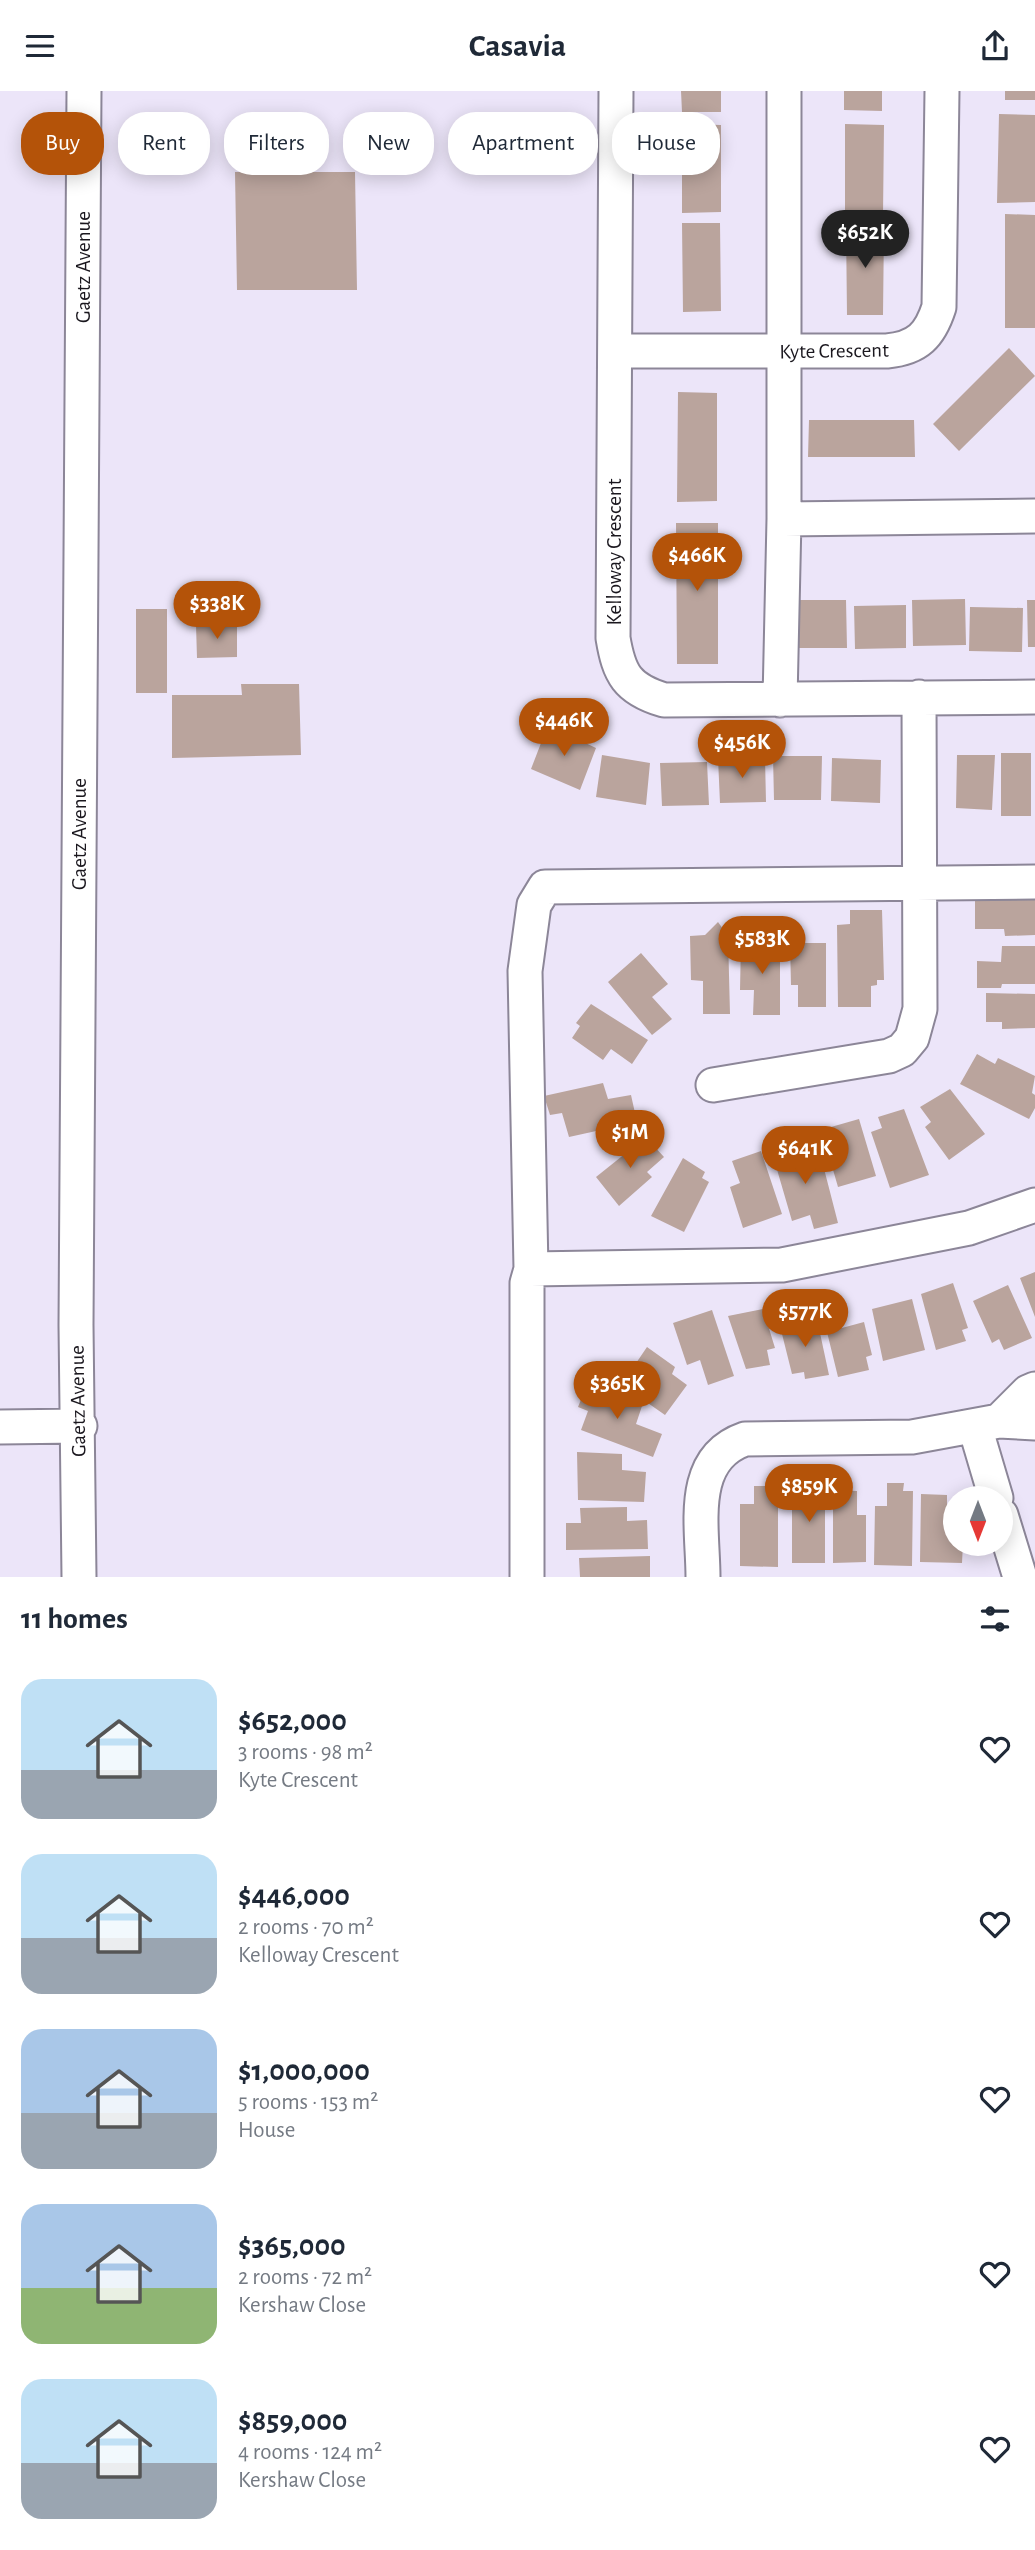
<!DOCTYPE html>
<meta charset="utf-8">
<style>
:root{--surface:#fff;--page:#f6f6f7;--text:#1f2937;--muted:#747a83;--accent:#b45309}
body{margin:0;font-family:"Alegreya Sans",sans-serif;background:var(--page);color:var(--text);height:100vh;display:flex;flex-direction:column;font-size:26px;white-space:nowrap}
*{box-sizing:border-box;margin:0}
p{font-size:23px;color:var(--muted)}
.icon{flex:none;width:38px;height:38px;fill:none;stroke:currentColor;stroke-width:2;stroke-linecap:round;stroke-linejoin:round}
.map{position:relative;height:1486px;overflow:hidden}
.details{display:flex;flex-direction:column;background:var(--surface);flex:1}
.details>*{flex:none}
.banner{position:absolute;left:21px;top:21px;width:994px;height:63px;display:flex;gap:14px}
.needle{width:46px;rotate:180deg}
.fabs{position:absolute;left:943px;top:1395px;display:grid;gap:14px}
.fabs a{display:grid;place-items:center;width:70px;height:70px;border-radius:50%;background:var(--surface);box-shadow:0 4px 18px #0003;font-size:35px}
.price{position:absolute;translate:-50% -60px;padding:0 16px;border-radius:24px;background:var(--accent);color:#fff;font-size:23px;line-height:46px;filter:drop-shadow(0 2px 4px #0008)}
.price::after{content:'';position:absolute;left:50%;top:42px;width:21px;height:16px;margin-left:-10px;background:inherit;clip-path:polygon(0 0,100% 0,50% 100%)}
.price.current{background:#222;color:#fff}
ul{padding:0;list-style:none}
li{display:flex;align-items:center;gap:21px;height:175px;padding:0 21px}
li span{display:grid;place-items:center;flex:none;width:196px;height:140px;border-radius:21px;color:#555}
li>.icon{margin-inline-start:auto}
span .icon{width:84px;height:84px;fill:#fffc;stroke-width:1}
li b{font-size:30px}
h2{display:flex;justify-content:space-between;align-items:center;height:84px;padding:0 21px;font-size:30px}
.chip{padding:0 24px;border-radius:28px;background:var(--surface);box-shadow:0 4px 18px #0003;font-size:24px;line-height:63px}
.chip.current{background:var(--accent);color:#fff}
header{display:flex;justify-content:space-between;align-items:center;height:91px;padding:0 21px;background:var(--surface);font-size:32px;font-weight:600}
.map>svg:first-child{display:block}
</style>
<header><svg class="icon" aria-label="menu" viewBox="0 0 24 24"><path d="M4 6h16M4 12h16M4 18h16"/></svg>Casavia<svg class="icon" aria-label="share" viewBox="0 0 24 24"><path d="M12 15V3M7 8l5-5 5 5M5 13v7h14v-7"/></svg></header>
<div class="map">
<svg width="1035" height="1486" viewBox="0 0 1035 1486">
<rect width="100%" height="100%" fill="#ece5f9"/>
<path fill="#baa49d" d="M 681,0 L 721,0 L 721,21 L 682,21 Z
M 844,0 L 882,0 L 882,20 L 844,19 Z
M 1005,0 L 1035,0 L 1035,9 L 1005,9 Z
M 999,23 L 1035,24 L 1035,111 L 997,112 Z
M 682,33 L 721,34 L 721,121 L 682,122 Z
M 845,33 L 884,34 L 883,124 L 845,124 Z
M 568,48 L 568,79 L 534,79 L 535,49 Z
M 235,81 L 355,81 L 357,199 L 237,199 Z
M 1005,123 L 1035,124 L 1035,237 L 1005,237 Z
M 682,132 L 720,132 L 721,220 L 683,221 Z
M 846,134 L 884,136 L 883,224 L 847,224 Z
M 1009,257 L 1035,285 L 959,360 L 933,333 Z
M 678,301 L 717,302 L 717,410 L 677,411 Z
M 809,329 L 914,329 L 915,366 L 808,366 Z
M 676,432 L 718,432 L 718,573 L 677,573 Z
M 965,508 L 966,554 L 913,555 L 912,509 Z
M 796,509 L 846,509 L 847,557 L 796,557 Z
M 1027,509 L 1035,509 L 1035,556 L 1028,556 Z
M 906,514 L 906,557 L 855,558 L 854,515 Z
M 970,516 L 1023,517 L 1022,561 L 969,560 Z
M 136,518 L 167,518 L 167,602 L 136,602 Z
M 196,534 L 237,534 L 237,566 L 197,567 Z
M 241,593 L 299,593 L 301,664 L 172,667 L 172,604 L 242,604 Z
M 548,634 L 596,657 L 580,699 L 531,678 Z
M 1001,662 L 1031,662 L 1031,725 L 1001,725 Z
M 602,664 L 650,672 L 646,714 L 596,706 Z
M 957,664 L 995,664 L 992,719 L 956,717 Z
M 773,665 L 822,665 L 821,709 L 774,709 Z
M 718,667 L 765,667 L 766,711 L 720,712 Z
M 832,667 L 881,669 L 880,712 L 831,710 Z
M 707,671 L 709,714 L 662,715 L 660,672 Z
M 975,808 L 1035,809 L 1035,844 L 1005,845 L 1004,838 L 975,838 Z
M 850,819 L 882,819 L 884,889 L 877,889 L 877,894 L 871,895 L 871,916 L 838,916 L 837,834 L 850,833 Z
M 718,831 L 728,845 L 730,923 L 703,923 L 703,890 L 691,889 L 690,845 L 705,844 Z
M 741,851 L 780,851 L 780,924 L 753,924 L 754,899 L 740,899 Z
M 790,852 L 826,852 L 826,916 L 798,916 L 798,894 L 791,894 Z
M 1002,855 L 1035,855 L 1035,893 L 1002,893 L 1001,897 L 977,897 L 977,870 L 1001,871 Z
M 641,862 L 668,893 L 652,906 L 672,928 L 652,944 L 608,891 Z
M 986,902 L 1035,903 L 1035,937 L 1002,938 L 1002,931 L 986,931 Z
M 591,913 L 648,949 L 632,973 L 611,958 L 603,969 L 572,947 L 580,935 L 576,932 Z
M 977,963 L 995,973 L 998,967 L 1035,985 L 1032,1002 L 1035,1004 L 1035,1017 L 1029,1028 L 960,993 Z
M 603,992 L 608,1008 L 631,1004 L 637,1031 L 569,1046 L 562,1022 L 550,1024 L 544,1005 Z
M 950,998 L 985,1043 L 949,1069 L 925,1036 L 931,1031 L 920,1016 Z
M 904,1018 L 929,1084 L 890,1097 L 871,1041 L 882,1037 L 878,1026 Z
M 859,1028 L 876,1085 L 838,1096 L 827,1058 L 837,1055 L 831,1036 Z
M 642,1042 L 664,1066 L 647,1081 L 652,1086 L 619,1115 L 596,1086 L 626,1062 L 622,1058 Z
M 796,1049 L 803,1071 L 821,1066 L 838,1132 L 814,1138 L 810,1124 L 792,1130 L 771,1058 Z
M 761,1060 L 782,1123 L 743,1137 L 730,1096 L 740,1092 L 732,1070 Z
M 683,1067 L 705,1081 L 702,1087 L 709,1091 L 684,1141 L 651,1125 Z
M 1035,1181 L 1035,1226 L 1020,1187 Z
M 953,1192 L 968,1237 L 962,1239 L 966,1250 L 936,1259 L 921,1203 Z
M 1008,1194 L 1032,1247 L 1004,1259 L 999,1248 L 992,1252 L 973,1210 Z
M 912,1208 L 925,1259 L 883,1270 L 872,1218 Z
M 763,1218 L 775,1257 L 767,1259 L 770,1274 L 746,1278 L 728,1225 Z
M 712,1219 L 734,1285 L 708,1294 L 700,1269 L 687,1274 L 673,1232 Z
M 817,1228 L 829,1284 L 805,1288 L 804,1281 L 792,1283 L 780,1235 Z
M 864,1231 L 872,1264 L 866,1266 L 869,1279 L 838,1286 L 827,1241 Z
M 647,1256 L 675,1276 L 672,1283 L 687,1294 L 665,1324 L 635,1303 L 642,1293 L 628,1284 Z
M 587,1294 L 642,1315 L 636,1333 L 662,1343 L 653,1366 L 581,1339 L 588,1320 L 578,1316 Z
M 577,1361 L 622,1363 L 622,1379 L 646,1381 L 644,1411 L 578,1409 Z
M 798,1391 L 825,1391 L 825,1472 L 792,1472 L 792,1416 L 798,1416 Z
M 887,1392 L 904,1392 L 903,1400 L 913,1400 L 912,1475 L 874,1474 L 875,1415 L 887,1415 Z
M 754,1395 L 778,1395 L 778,1476 L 740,1475 L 740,1413 L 754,1413 Z
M 833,1399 L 857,1400 L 857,1424 L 866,1424 L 866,1471 L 833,1472 Z
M 921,1403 L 947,1404 L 947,1427 L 956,1427 L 956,1452 L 963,1452 L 962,1472 L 920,1471 Z
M 627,1416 L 627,1430 L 647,1429 L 648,1458 L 566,1459 L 566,1432 L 581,1432 L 580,1417 Z
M 650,1465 L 650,1486 L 580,1486 L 579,1467 Z"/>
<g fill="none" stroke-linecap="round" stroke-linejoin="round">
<g stroke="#8c8698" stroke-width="37">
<path id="minor" d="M 616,0 L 613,547 C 619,583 627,598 664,609 L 1035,606
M 615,260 L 887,260 C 918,257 930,244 939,216 L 942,0
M 784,428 L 1035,425
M 780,609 L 784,428 L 784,0
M 713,994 L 889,965 L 902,959 L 912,947 L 920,918 L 919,606
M 531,1178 L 782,1174 L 969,1137 L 1035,1114
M 999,1330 L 1028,1301 L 1035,1298
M 0,1336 L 80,1335
M 975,1336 L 996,1407
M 1001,1424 L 1020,1486
M 79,1486 L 76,1234 L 84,0
M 527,1486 L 527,1192 L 531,1178 L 525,880 L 534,814 L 545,796 L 1035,791
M 703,1486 C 703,1437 687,1368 745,1348 L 912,1346 L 999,1330 L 1035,1332"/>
</g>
<use href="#minor" stroke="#fff" stroke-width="33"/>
</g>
<g text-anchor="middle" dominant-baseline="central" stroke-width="7" stroke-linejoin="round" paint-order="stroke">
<g font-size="21" fill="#1a171e" stroke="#fff">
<text transform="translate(83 176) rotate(-90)">Gaetz Avenue</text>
<text transform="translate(834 260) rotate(-1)">Kyte Crescent</text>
<text transform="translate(614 461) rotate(-90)">Kelloway Crescent</text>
<text transform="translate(79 743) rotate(-90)">Gaetz Avenue</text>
<text transform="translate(78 1310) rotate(-91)">Gaetz Avenue</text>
</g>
</g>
</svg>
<div class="fabs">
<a><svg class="needle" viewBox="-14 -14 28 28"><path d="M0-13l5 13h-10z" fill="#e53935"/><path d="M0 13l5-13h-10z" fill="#747a83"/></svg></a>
</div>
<b class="price current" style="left:865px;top:179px">$652K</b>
<b class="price" style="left:697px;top:502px">$466K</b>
<b class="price" style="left:217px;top:550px">$338K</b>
<b class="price" style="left:564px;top:667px">$446K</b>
<b class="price" style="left:742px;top:689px">$456K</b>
<b class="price" style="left:762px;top:885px">$583K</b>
<b class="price" style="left:630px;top:1079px">$1M</b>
<b class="price" style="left:805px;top:1095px">$641K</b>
<b class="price" style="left:805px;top:1258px">$577K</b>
<b class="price" style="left:617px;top:1330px">$365K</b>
<b class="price" style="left:809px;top:1433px">$859K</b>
<div class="banner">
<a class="chip current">Buy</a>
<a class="chip">Rent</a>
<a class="chip">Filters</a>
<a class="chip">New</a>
<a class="chip">Apartment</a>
<a class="chip">House</a>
</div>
</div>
<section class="details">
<h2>11 homes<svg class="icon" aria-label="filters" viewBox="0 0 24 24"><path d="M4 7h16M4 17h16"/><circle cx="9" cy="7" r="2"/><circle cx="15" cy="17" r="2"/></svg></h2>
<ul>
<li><span style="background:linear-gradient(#bfe0f5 65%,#9aa5b1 0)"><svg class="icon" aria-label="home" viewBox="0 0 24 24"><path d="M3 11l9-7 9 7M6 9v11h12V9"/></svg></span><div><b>$652,000</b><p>3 rooms · 98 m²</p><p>Kyte Crescent</p></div><svg class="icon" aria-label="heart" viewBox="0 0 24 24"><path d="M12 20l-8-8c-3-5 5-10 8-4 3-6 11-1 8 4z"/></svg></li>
<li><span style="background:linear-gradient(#bfe0f5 60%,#9aa5b1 0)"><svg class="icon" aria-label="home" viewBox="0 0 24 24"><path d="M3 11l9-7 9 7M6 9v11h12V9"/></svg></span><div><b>$446,000</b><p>2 rooms · 70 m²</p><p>Kelloway Crescent</p></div><svg class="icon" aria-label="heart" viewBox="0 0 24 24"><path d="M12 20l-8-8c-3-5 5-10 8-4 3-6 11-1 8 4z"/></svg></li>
<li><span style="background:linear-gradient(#a9c7e8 60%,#9aa5b1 0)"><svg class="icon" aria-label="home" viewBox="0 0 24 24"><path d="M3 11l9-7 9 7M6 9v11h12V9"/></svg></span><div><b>$1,000,000</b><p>5 rooms · 153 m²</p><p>House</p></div><svg class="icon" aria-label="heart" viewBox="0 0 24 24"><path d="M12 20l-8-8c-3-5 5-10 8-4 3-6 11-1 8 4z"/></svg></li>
<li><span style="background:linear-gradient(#a9c7e8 60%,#8fb573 0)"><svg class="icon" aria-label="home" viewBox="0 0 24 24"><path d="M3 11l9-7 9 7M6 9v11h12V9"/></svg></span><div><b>$365,000</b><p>2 rooms · 72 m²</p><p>Kershaw Close</p></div><svg class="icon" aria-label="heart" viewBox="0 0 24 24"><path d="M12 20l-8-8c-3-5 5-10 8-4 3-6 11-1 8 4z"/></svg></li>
<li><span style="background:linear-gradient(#bfe0f5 60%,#9aa5b1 0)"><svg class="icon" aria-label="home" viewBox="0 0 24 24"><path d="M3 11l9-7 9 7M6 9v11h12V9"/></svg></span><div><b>$859,000</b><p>4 rooms · 124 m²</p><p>Kershaw Close</p></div><svg class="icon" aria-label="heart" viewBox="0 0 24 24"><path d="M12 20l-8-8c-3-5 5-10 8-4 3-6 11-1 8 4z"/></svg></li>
</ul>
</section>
